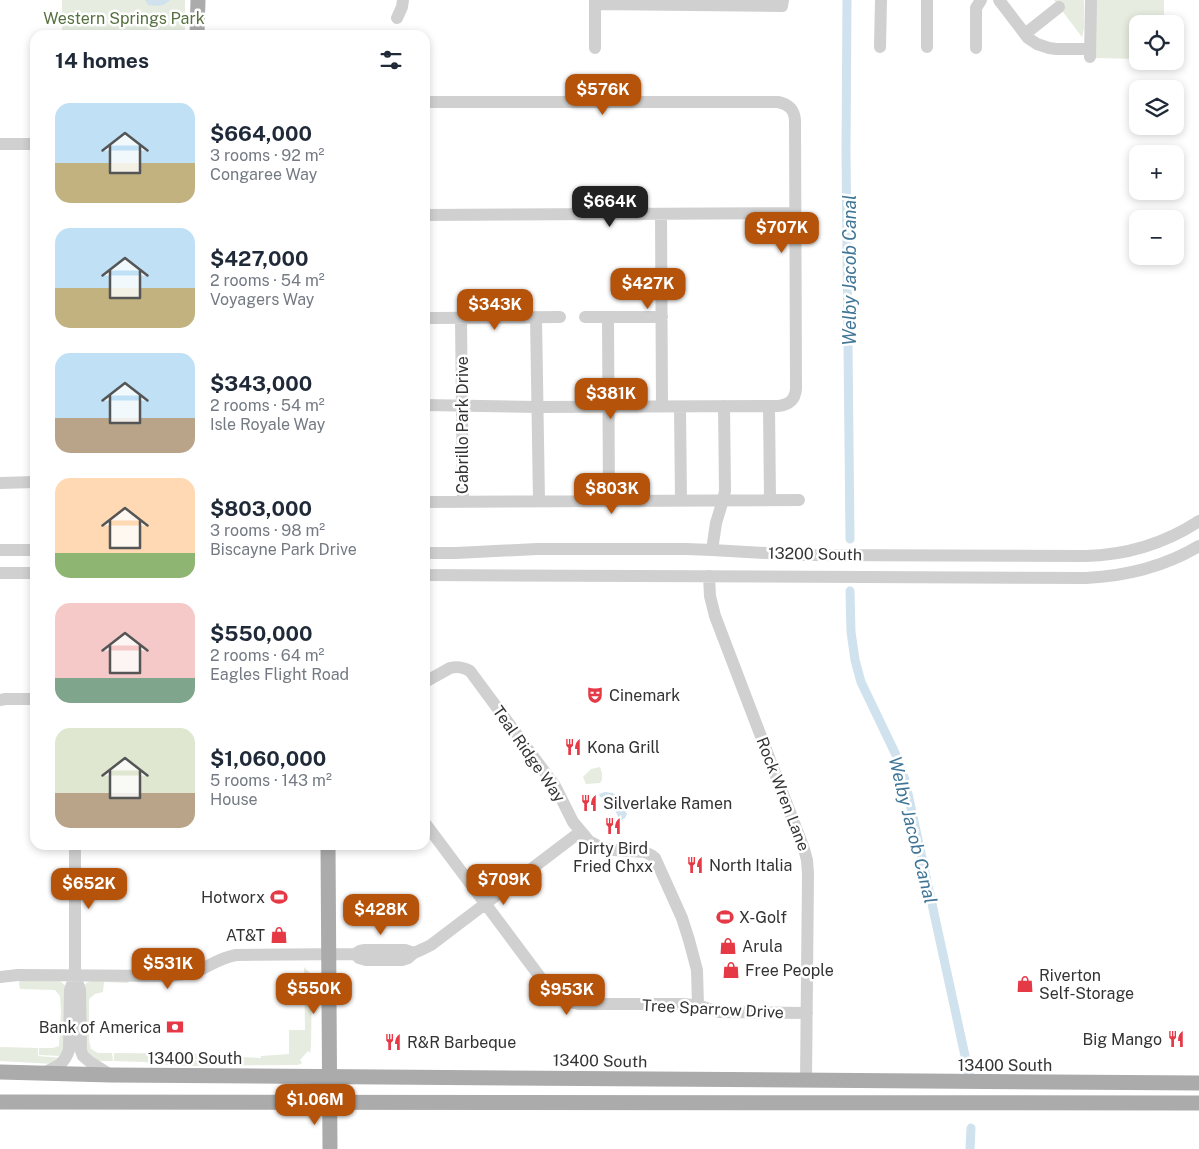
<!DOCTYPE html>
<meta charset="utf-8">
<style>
:root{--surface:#fff;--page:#f2f2f3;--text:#1f2937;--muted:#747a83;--accent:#b45309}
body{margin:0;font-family:"Public Sans",sans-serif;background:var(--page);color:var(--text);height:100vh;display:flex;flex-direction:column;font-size:19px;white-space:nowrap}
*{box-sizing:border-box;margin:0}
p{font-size:16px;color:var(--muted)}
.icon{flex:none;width:28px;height:28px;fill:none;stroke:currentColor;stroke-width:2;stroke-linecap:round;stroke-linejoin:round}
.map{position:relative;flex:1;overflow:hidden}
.side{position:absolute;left:30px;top:30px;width:400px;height:820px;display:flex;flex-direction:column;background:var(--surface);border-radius:15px;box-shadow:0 2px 8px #0003}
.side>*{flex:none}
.buttons{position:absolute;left:1129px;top:15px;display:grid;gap:10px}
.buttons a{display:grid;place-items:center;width:55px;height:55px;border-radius:10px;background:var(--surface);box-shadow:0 2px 8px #0003;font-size:25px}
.price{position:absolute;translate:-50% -42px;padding:0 11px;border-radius:10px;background:var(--accent);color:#fff;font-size:16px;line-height:32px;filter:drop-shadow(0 1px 2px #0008)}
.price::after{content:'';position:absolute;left:50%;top:30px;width:15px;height:11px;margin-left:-8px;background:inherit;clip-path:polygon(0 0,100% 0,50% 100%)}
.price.current{background:#222;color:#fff}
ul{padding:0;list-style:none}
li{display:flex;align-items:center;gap:15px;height:125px;padding:0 25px}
li span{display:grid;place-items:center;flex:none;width:140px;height:100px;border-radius:15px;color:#555}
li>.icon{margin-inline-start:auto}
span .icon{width:60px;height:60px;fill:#fffc;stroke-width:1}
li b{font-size:21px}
h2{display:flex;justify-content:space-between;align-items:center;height:60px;padding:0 25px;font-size:21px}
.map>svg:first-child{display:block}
</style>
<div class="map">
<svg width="1199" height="1149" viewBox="0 0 1199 1149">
<rect width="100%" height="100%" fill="#fff"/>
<path fill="#e6ecdf" d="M 62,0 L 185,0 L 185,35 L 62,35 Z
M 1054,0 L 1084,0 L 1084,28 L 1082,37 Z
M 1096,0 L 1164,0 L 1164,24 L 1138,24 L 1137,59 L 1095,58 Z
M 600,767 L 602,773 L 602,780 L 600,783 L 586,784 L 583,777 L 591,769 Z
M 304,967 L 309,972 L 312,981 L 311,1046 L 310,1053 L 308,1051 L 300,1060 L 302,1063 L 298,1065 L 179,1066 L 144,1062 L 114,1061 L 114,1053 L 240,1054 L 240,1057 L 261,1058 L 261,1056 L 289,1054 L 289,1030 L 305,1030 Z
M 21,980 L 60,981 L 66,986 L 64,1052 L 61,1056 L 39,1055 L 39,1048 L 53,1048 L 59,1046 L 61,1012 L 60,996 L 55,990 L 22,989 L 20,989 L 19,983 Z
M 90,981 L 127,981 L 129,983 L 104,982 L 103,992 L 95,994 L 89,999 L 89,1040 L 91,1049 L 98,1053 L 112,1053 L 113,1061 L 96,1061 L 87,1055 L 83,988 L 85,984 Z
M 0,1047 L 38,1048 L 38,1056 L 62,1058 L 54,1064 L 0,1061 Z"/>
<path fill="#cfe2ee" d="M 145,0 L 170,0 C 164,7 157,6 148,5 Z
M 605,792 L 613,793 L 617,796 L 627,814 L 625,818 L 622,820 L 619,819 L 615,810 L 615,803 L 612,799 L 600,797 L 599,794 Z"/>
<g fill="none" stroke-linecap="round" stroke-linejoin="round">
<path stroke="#cfe2ee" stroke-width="9" d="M 847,0 L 846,152 L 850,539
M 850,591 L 851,632 L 855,660 L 861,682 L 896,755 L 905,780 L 969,1074
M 970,1149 L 971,1128"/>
<path stroke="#d0d0d0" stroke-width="12" d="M 595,0 L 595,48
M 999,0 L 1028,38 L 1037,44 L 1049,48 L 1056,49 L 1090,49
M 595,4 L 782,6 L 783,0
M 397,18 L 402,7 L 403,0
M 1025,34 L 1059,7
M 880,47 L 881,0
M 927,47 L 927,0
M 976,48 L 976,8 L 981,0
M 1090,57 L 1091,0
M 425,102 L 778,102 C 788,104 794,109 795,120 L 796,389 C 795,400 789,405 778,406 L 538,407 L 425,405
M 0,144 L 35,144
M 661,214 L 662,406
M 425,215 L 795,213
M 536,317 L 539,501
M 585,317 L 662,317
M 608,317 L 609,501
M 430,318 L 560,317
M 461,318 L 463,502
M 769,406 L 770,500
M 680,407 L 681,501
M 0,483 L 35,482
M 425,502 L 799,500
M 0,550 L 35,550
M 712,550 L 716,523 L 723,500 L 725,491 L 724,406
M 425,553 L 456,553 L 537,549 L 686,549 L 712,550 L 802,555 L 1085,556 C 1126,555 1164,544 1199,521
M 0,573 L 35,573
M 425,575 L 1086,578 C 1127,576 1164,567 1199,546
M 709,576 L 710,596 L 715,616 L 804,849 L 807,860 L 808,874 L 806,1081
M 425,682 L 450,668 C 458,666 463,667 470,671 L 555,786 L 573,822 L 584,835 L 589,841 L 602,848 L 614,850 L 645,852 L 651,855 L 655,858 L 682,918 L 689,940 L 697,970 L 698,1006
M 0,700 L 5,699 L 35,699
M 425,823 L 549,989 C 558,997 567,1002 579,1004 L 684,1004 L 700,1006 L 719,1012 L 807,1013
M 75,845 L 75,976 L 80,990 L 81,1051 L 83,1056 L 90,1062 L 111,1075
M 355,954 L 359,958 L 366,960 L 402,960 L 408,958 L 414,953 L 425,948 L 431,945 L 580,832
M 0,977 L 18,975 L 171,976 C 179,975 187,974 195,972 C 210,966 219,958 236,955 L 355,954 L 360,951 L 365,950 L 405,950 L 414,953
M 43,1073 C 56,1067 64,1065 69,1050 L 70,990 L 75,976"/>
<path stroke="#ababab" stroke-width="15" d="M 197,35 L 198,0
M 328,845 L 330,1149
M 0,1072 L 111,1075 L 1199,1083
M 0,1102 L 1199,1103"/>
</g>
<defs>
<g id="theatre-bare" transform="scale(1.35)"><path d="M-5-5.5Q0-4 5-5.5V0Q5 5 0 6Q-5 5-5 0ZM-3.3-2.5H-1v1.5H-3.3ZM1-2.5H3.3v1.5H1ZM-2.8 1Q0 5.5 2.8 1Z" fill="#e63946" stroke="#fff" stroke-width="2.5" paint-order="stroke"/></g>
<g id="restaurant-bare" transform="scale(1.35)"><path d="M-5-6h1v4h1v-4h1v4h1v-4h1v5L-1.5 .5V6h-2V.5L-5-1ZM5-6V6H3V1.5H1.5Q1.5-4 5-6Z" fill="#e63946" stroke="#fff" stroke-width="2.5" paint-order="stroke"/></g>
<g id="stadium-bare" transform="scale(1.35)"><path d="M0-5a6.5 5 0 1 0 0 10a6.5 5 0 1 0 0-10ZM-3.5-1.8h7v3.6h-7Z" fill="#e63946" stroke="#fff" stroke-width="2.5" paint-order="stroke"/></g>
<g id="shop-bare" transform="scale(1.35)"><path d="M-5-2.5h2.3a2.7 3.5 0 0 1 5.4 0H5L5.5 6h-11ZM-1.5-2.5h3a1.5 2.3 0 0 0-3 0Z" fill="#e63946" stroke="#fff" stroke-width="2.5" paint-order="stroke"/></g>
<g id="bank-bare" transform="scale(1.35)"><path d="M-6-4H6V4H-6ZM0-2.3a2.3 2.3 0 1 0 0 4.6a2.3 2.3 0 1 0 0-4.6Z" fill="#e63946" stroke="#fff" stroke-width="2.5" paint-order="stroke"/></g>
</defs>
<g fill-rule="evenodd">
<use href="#theatre-bare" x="595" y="695"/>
<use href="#restaurant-bare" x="573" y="747"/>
<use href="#restaurant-bare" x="589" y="803"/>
<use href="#restaurant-bare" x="613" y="826"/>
<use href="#restaurant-bare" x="695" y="865"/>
<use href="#stadium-bare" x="279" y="897"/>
<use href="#stadium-bare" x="725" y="917"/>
<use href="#shop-bare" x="279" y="935"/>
<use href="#shop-bare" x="728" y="946"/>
<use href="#shop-bare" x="731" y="970"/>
<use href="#shop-bare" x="1025" y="984"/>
<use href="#bank-bare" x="175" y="1027"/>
<use href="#restaurant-bare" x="1176" y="1039"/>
<use href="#restaurant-bare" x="393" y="1042"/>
</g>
<g text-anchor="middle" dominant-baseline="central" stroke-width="5" stroke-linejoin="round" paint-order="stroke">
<g font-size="16" fill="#56703f" stroke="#fff">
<text x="124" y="18">Western Springs Park</text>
</g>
<g font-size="16" fill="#333" stroke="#fff">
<text transform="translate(462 425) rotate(-90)">Cabrillo Park Drive</text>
<text transform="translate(815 554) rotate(1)">13200 South</text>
<text transform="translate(529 754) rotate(55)">Teal Ridge Way</text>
<text transform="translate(783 794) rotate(69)">Rock Wren Lane</text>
<text transform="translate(713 1009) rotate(3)">Tree Sparrow Drive</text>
<text x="195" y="1058">13400 South</text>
<text transform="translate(600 1061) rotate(1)">13400 South</text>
<text x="1005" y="1065">13400 South</text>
</g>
<g font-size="16" fill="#333" stroke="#fff" text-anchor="start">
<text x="609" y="695">Cinemark</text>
<text x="587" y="747">Kona Grill</text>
<text x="603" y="803">Silverlake Ramen</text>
<text x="613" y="848" text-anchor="middle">Dirty Bird<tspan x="613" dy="18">Fried Chxx</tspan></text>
<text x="709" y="865">North Italia</text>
<text x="265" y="897" text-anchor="end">Hotworx</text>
<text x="739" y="917">X-Golf</text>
<text x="265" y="935" text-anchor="end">AT&amp;T</text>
<text x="742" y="946">Arula</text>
<text x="745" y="970">Free People</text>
<text x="1039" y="975">Riverton<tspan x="1039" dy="18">Self-Storage</tspan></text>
<text x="161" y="1027" text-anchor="end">Bank of America</text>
<text x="1162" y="1039" text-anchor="end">Big Mango</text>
<text x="407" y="1042">R&amp;R Barbeque</text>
</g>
<g font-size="18" font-style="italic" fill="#3f7597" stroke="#fff">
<text transform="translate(849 270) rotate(-90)">Welby Jacob Canal</text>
<text transform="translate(913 830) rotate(76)">Welby Jacob Canal</text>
</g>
</g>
</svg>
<div class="buttons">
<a><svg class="icon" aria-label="locate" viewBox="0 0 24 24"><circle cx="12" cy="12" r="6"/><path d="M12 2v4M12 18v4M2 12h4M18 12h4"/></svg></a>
<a><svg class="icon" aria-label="layers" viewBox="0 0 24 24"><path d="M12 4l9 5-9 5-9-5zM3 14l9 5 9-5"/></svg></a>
<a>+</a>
<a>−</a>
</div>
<b class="price" style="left:603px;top:116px">$576K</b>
<b class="price current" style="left:610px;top:228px">$664K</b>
<b class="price" style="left:782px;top:254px">$707K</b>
<b class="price" style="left:648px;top:310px">$427K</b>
<b class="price" style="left:495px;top:331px">$343K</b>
<b class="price" style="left:611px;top:420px">$381K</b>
<b class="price" style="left:612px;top:515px">$803K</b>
<b class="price" style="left:504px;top:906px">$709K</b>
<b class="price" style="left:89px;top:910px">$652K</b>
<b class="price" style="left:381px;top:936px">$428K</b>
<b class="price" style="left:168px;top:990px">$531K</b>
<b class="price" style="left:314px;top:1015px">$550K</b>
<b class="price" style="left:567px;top:1016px">$953K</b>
<b class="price" style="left:315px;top:1126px">$1.06M</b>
<section class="side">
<h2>14 homes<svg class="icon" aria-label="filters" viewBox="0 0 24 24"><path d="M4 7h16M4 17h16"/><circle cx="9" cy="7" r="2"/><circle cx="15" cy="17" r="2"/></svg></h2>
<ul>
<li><span style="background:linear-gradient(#bfe0f5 60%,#c2b280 0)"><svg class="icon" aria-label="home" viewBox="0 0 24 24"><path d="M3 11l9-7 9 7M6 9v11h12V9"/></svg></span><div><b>$664,000</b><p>3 rooms · 92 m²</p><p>Congaree Way</p></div></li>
<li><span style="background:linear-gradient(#bfe0f5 60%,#c2b280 0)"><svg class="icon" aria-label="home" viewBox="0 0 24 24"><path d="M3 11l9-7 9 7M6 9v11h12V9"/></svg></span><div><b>$427,000</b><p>2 rooms · 54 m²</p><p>Voyagers Way</p></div></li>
<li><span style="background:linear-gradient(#bfe0f5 65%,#b9a48a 0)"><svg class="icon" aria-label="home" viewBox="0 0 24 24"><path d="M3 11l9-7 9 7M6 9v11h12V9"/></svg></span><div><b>$343,000</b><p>2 rooms · 54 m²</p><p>Isle Royale Way</p></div></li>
<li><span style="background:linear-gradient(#ffd9b3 75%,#8fb573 0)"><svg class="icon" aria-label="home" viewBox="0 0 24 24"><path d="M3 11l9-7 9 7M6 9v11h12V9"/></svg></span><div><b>$803,000</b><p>3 rooms · 98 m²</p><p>Biscayne Park Drive</p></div></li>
<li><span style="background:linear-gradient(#f6c9c9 75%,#7fa58c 0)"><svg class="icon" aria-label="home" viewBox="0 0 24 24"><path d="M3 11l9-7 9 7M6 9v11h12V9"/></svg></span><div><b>$550,000</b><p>2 rooms · 64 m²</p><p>Eagles Flight Road</p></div></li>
<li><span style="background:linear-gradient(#dfe7d0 65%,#b9a48a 0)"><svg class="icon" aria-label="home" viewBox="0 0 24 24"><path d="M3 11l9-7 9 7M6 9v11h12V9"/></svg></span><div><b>$1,060,000</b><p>5 rooms · 143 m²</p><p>House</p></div></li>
</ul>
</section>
</div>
